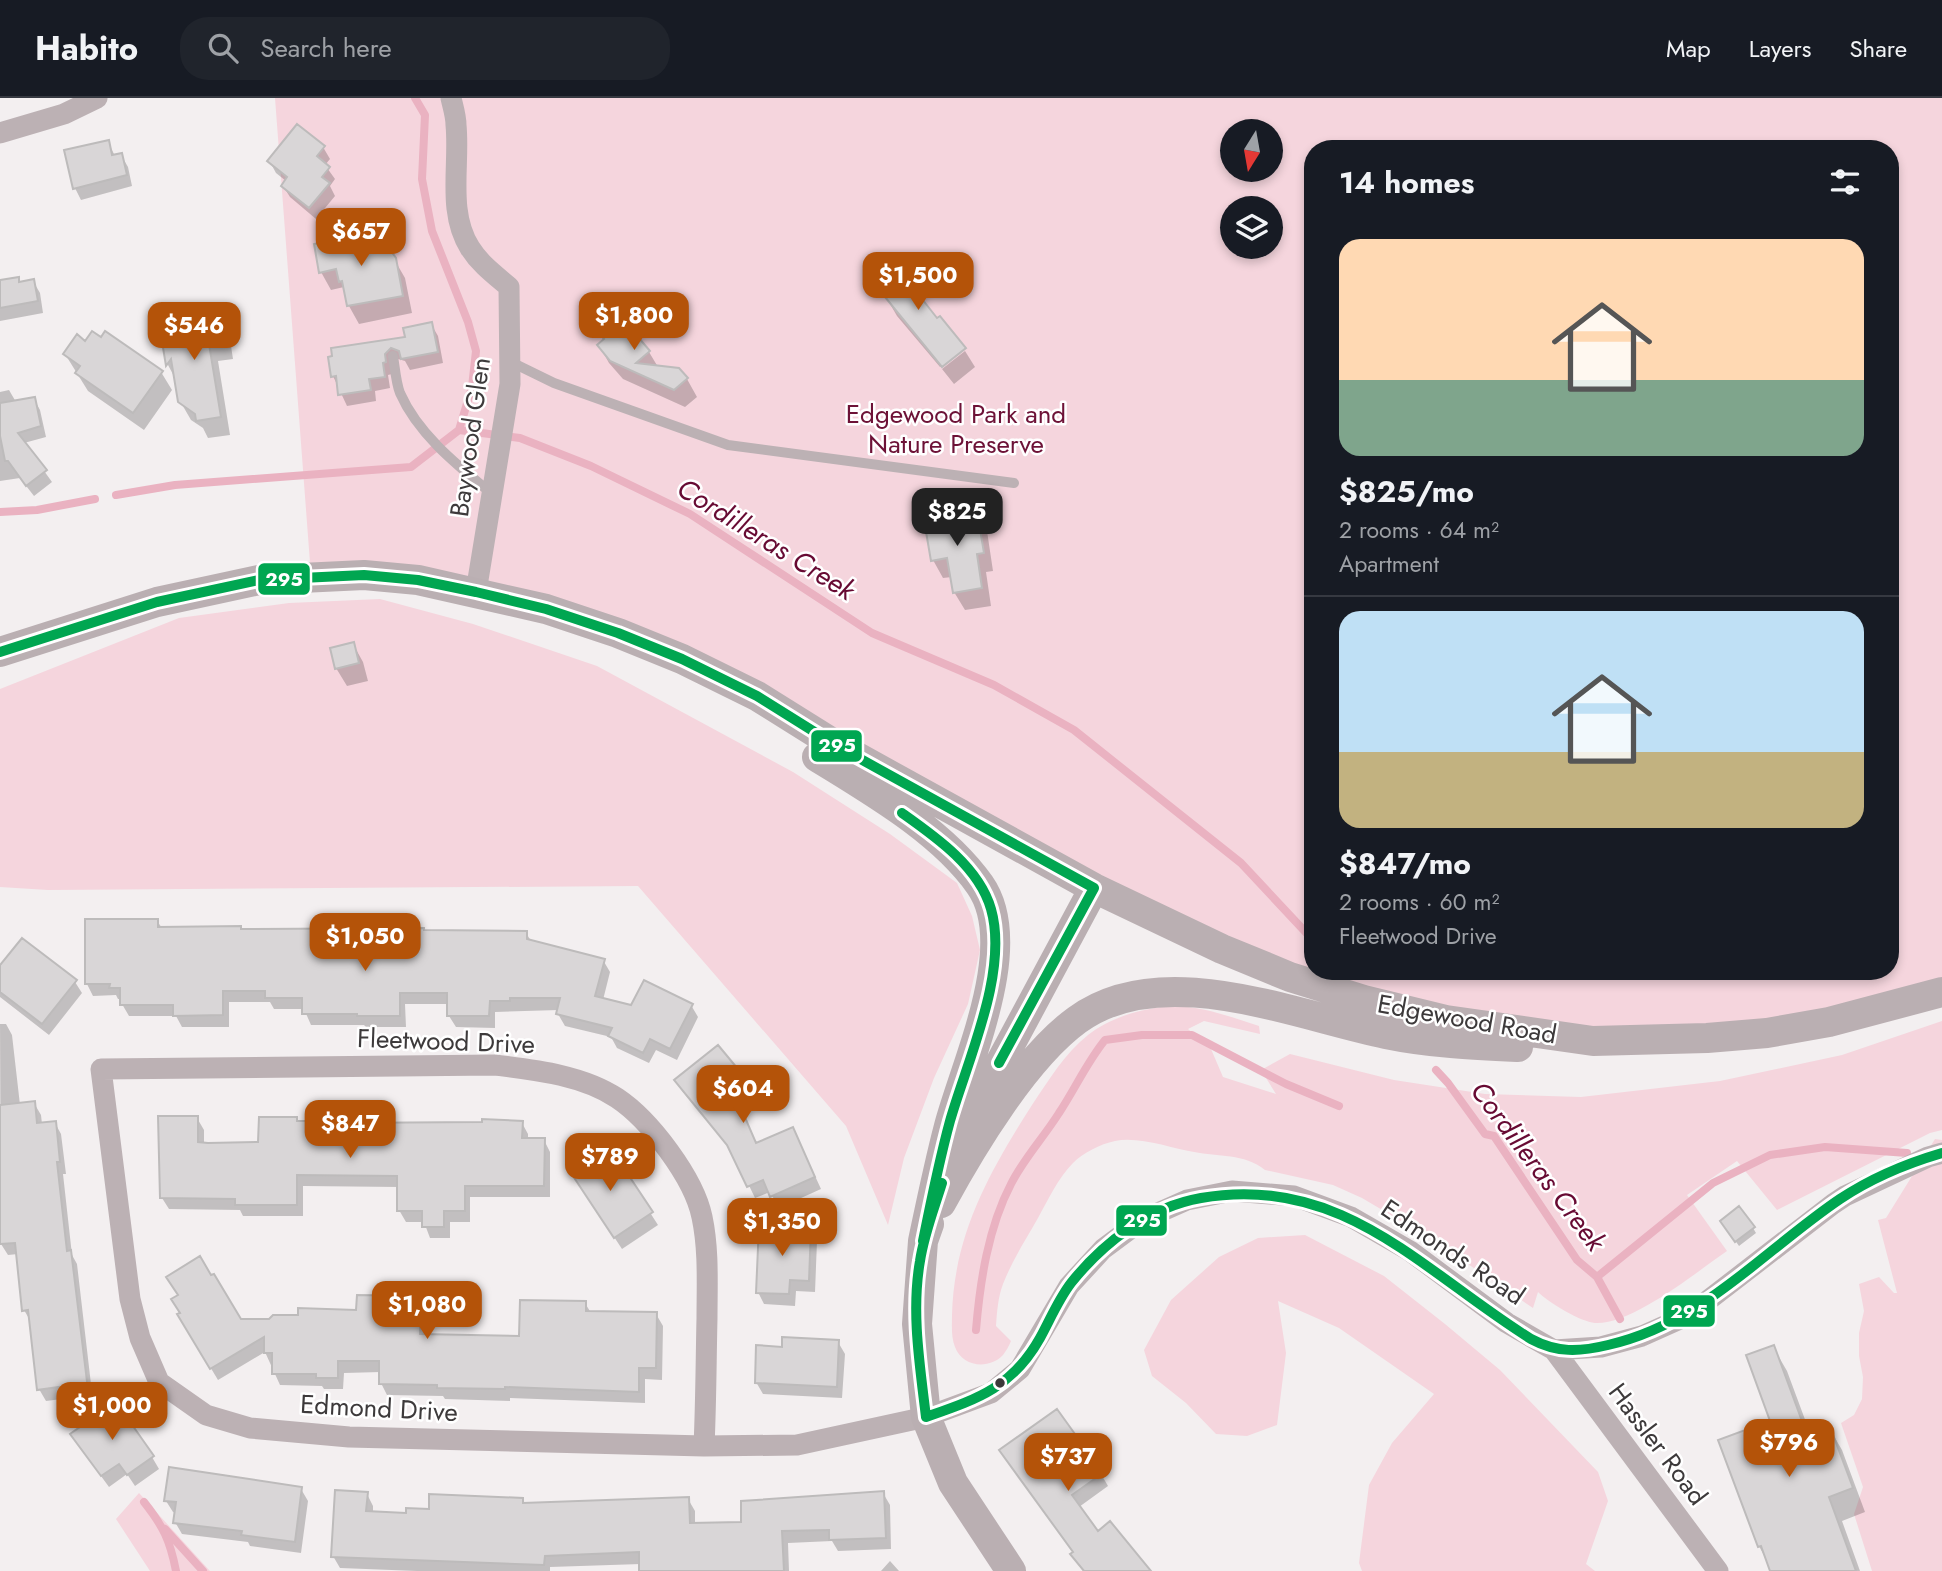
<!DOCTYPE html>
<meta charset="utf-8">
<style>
:root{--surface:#171b24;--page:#20242c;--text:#f1f3f6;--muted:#9ea1a6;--line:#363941;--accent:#b45309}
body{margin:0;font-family:Jost,sans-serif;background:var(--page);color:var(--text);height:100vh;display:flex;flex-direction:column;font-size:26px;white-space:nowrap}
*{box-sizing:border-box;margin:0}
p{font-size:23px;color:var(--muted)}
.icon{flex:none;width:38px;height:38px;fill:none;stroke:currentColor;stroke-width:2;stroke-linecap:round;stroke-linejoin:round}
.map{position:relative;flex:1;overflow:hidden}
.details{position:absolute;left:1304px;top:42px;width:595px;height:840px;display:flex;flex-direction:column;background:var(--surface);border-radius:28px;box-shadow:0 4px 10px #0003}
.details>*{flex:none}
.needle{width:46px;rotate:191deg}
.tools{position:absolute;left:1220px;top:21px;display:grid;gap:14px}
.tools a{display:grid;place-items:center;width:63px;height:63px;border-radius:50%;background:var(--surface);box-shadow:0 4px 10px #0003;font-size:35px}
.price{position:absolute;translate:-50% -60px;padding:0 16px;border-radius:14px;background:var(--accent);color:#fff;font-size:23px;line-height:46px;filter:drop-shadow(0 2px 4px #0008)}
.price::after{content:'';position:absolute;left:50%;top:42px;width:21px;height:16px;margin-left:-10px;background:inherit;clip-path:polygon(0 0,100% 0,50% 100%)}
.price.on{background:#222;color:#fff}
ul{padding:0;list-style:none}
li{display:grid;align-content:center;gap:14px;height:371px;padding:0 35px}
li+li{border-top:2px solid var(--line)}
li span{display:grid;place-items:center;height:217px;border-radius:21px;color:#555}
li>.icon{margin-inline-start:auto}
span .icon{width:126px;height:126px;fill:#fffc;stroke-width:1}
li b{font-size:30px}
h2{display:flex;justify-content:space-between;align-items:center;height:84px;padding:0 35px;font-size:30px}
header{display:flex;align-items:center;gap:42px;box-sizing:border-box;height:98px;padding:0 35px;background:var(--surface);border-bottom:2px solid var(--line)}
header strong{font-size:33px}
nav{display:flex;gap:38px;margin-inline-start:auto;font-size:24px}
.search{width:490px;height:63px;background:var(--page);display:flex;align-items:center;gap:18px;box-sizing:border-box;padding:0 24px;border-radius:28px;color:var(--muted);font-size:26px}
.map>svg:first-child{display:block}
</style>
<header>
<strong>Habito</strong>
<div class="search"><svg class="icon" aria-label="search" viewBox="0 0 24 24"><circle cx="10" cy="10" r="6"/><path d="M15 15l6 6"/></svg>Search here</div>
<nav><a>Map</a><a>Layers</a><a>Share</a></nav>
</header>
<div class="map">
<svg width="1942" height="1473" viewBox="0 0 1942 1473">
<rect width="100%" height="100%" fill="#f3eff0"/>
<path fill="#f5d5dd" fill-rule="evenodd" d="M 275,0 L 1942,0 L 1942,894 L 1891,909 L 1593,943 L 1290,879 L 837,648 L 546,511 L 311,478 ZM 1232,33 L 1270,33 L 1270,72 L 1232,72 ZM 1312,51 L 1890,51 L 1890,873 L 1312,873 ZM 1232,110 L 1270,110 L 1270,149 L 1232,149 Z
M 380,501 L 473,526 L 597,568 L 793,674 L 890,736 L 957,785 L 972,818 L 980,852 L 968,906 L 934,980 L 904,1060 L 888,1127 L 846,1028 L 638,788 L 48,792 L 0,789 L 0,591 L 179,520 L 289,505 Z
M 1167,908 C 1199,907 1229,918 1259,928 L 1260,936 L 1204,923 L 1188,931 L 1211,951 L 1223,979 L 1276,996 L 1261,972 L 1290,956 L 1394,982 L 1485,996 L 1581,999 L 1720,983 L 1842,957 L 1942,923 L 1942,1032 L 1930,1035 L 1777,1112 L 1737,1063 L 1687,1097 L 1727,1153 C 1695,1175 1632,1227 1595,1225 C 1581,1224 1548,1204 1538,1194 L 1533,1210 L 1428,1139 L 1362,1100 L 1333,1087 L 1265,1072 C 1244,1055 1218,1059 1194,1054 C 1170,1050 1139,1038 1115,1043 C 1100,1046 1083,1055 1073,1065 C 1058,1080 1048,1102 1038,1120 C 1026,1141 1012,1163 1003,1186 C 998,1199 997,1214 996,1228 L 1011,1243 C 1009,1248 1006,1253 1003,1257 C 989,1272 962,1269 955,1249 C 951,1239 952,1228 952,1217 C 954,1136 990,1073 1032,1007 C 1049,982 1064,956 1088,937 C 1111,919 1139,912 1167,908 Z
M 1935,1041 L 1942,1042 L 1942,1473 L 1872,1473 L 1854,1416 L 1863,1389 L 1841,1325 L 1854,1317 L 1862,1301 L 1863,1279 L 1859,1258 L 1859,1235 L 1864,1213 L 1859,1186 L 1879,1179 L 1894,1195 L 1897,1195 L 1878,1122 L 1886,1120 Z
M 1305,1137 L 1384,1178 L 1445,1226 L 1500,1272 L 1598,1374 L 1608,1403 L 1586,1466 L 1595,1473 L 1362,1473 L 1359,1465 L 1369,1387 L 1392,1345 L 1434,1296 L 1339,1230 L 1278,1203 L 1286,1255 L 1277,1327 L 1247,1338 L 1216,1336 L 1186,1305 L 1152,1278 L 1144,1252 L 1171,1202 L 1219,1159 L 1258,1140 Z
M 139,1395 L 210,1473 L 150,1473 L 116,1421 Z"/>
<path fill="#0003" d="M 108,44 L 115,58 L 121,57 L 128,69 L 132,88 L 81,102 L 75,90 Z
M 323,49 L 330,61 L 325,67 L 335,81 L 330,88 L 335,98 L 316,121 L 290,99 L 283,88 L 286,83 L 276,75 L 270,64 Z
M 372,137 L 377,146 L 394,161 L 405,180 L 412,215 L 359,226 L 349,208 L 344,189 L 331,192 L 321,174 Z
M 902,159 L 913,177 L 916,196 L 963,250 L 940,269 L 897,218 L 886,199 Z
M 18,181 L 20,185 L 33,183 L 40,195 L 43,215 L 0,223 L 0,184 Z
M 615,215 L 649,254 L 658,269 L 687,281 L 697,299 L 685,309 L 623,281 L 609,265 L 599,247 L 605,243 L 597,230 Z
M 218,217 L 229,235 L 233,261 L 218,263 L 230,337 L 208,340 L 203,330 L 191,322 L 180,303 L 176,282 L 168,267 L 161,226 Z
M 431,226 L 438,238 L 443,265 L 410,272 L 405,263 L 398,261 L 392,276 L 388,277 L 390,290 L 375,293 L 376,303 L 347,308 L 333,278 L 407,241 Z
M 86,245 L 161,274 L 172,292 L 144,332 L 88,293 L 65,256 Z
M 965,253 L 975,269 L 954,286 L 942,271 Z
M 9,292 L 16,304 L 34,301 L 40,312 L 46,339 L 24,345 L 52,384 L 34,398 L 20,380 L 0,383 L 0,294 Z
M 976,415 L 987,433 L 993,473 L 986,474 L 991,508 L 965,512 L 954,494 L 952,479 L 943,480 L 933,462 Z
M 353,546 L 363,564 L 368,583 L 347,588 L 336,570 Z
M 157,823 L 162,830 L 526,835 L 531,843 L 603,862 L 610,874 L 603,902 L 632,909 L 691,907 L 698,919 L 677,962 L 656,952 L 649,965 L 617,950 L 611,939 L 565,928 L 558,916 L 559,912 L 495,914 L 495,930 L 456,929 L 449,918 L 449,906 L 405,906 L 406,929 L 366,929 L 364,927 L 311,927 L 304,911 L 274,911 L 270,904 L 229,904 L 229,929 L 182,929 L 176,918 L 129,918 L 122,906 L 122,901 L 118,901 L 116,897 L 93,898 L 87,886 Z
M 0,870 L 75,884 L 82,895 L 49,937 L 0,899 Z
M 0,926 L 6,926 L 12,937 L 20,1007 L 34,1005 L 41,1017 L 42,1026 L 55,1025 L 61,1036 L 66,1076 L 63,1076 L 72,1157 L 77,1166 L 94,1312 L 69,1315 L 62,1301 L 46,1303 L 39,1291 L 31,1224 L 24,1212 L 18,1156 L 8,1157 L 1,1146 Z
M 718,949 L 751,989 L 758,1001 L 742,1014 L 757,1047 L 799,1043 L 821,1091 L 779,1110 L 770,1094 L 755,1100 L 733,1054 L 683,994 L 676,983 Z
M 197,1020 L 204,1032 L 204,1046 L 260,1046 L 296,1021 L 299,1025 L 334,1027 L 522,1025 L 528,1036 L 528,1042 L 544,1042 L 550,1054 L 550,1099 L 470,1099 L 470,1124 L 450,1124 L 450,1140 L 430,1140 L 424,1124 L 406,1124 L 399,1112 L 399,1089 L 303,1088 L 303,1118 L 243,1118 L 240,1112 L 169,1111 L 162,1100 Z
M 622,1071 L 658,1127 L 622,1151 L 576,1081 L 613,1077 Z
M 1725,1128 L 1753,1130 L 1756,1135 L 1739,1148 Z
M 810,1131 L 817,1143 L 815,1194 L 796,1193 L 795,1208 L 764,1206 L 758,1194 Z
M 420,1200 L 427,1211 L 426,1238 L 521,1239 L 585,1205 L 591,1215 L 656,1216 L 663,1228 L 662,1282 L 645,1281 L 645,1305 L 510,1300 L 510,1303 L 445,1301 L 443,1298 L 387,1297 L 381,1285 L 381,1274 L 344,1275 L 343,1291 L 324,1291 L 322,1288 L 280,1287 L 265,1254 L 218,1282 L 179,1217 L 270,1223 L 358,1213 Z
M 838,1244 L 845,1256 L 842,1300 L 763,1296 L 756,1284 L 784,1251 Z
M 1773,1249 L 1787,1273 L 1810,1335 L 1828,1328 L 1842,1352 L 1865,1414 L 1842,1423 L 1860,1473 L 1772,1473 L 1759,1448 L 1772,1324 Z
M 79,1348 L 152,1359 L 159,1371 L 135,1388 L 127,1376 L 109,1389 Z
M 1008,1364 L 1101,1376 L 1108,1388 L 1079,1409 L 1098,1435 L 1149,1473 L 1083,1473 L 1073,1457 L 1074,1455 Z
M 301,1391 L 308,1403 L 301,1455 L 250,1448 L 248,1444 L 182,1436 L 175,1424 L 176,1415 L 173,1414 L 166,1403 Z
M 883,1395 L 890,1407 L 891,1451 L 838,1453 L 832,1443 L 788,1445 L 789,1473 L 641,1473 L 641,1466 L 550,1469 L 550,1473 L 417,1473 L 340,1470 L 333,1458 L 367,1396 L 373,1408 L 373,1415 L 407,1417 L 522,1402 L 525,1407 L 688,1401 L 695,1413 L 695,1427 L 743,1426 Z
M 890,1463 L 899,1473 L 881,1473 Z"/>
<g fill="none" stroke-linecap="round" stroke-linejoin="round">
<path stroke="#eab2c1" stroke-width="8" d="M 415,0 L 425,17 L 422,81 L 432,133 L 468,224 L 476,253 L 472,289 L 459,332
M 116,397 L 175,387 L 411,369 L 459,332 L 520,340 L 591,368 L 690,416 L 872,535 L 994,587 L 1074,632 L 1241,765 L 1312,841
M 0,414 L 37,412 L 95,401
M 1436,972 L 1448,985 L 1485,1036 L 1494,1038 L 1577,1162 L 1597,1179 L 1620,1221
M 1597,1179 L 1713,1085 L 1770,1057 L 1825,1049 L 1907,1055
M 976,1232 C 980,1184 988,1130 1011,1086 C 1024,1060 1044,1039 1059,1015 C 1075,991 1087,964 1105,942 L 1142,937 L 1192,937 L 1286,986 L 1339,1008
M 144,1404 C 163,1428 170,1442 176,1473
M 165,1431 L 203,1473"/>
</g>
<path fill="#d9d6d7" stroke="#bdbbbb" stroke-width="2" d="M 297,26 L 325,48 L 317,58 L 330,69 L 322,79 L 330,85 L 309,110 L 281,88 L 287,79 L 267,63 Z
M 109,42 L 112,57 L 122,55 L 127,77 L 73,91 L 64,52 Z
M 373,135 L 374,144 L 384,143 L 396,160 L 403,198 L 347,208 L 342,183 L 339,184 L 336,171 L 319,175 L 314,146 Z
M 903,157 L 908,183 L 937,220 L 940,218 L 966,250 L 942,269 L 885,199 L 877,162 Z
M 19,179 L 19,184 L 34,181 L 38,203 L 0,210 L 0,182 Z
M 615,212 L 650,253 L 636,265 L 679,270 L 688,280 L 674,292 L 610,263 L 597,247 L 604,241 L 595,230 Z
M 219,215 L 224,243 L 209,246 L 221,319 L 196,323 L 195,316 L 178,304 L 171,261 L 166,268 L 159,225 Z
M 432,224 L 438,254 L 401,261 L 399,253 L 391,250 L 385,256 L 386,264 L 383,265 L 385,279 L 369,281 L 371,292 L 338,297 L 336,278 L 331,279 L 328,259 L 332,258 L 331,250 L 405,239 L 403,230 Z
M 92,233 L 101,239 L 105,233 L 163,273 L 133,315 L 75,275 L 80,268 L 63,256 L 77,236 L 85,243 Z
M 35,299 L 41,328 L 18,335 L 47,372 L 26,388 L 8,363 L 5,363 L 0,338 L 0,305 Z
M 977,413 L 984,455 L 977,456 L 982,490 L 953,495 L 947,460 L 931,463 L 924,422 Z
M 354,544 L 359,565 L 335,571 L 330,550 Z
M 85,821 L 158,821 L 158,829 L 241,828 L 241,831 L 424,830 L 424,832 L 527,833 L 527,841 L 605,861 L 595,898 L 631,907 L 644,882 L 693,906 L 670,951 L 650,941 L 643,955 L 608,938 L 612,930 L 556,916 L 560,900 L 510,900 L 510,903 L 490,903 L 489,918 L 447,918 L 447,895 L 400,895 L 400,918 L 357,918 L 357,916 L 302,916 L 302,900 L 265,900 L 265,893 L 223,893 L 223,917 L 173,918 L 173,907 L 120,907 L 120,890 L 109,890 L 110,886 L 85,886 Z
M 22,840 L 77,882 L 42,926 L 0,894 L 0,867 Z
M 718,947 L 752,988 L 737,1001 L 756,1045 L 793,1029 L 815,1079 L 770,1099 L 763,1082 L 747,1089 L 727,1047 L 674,982 Z
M 35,1003 L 37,1025 L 56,1023 L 60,1064 L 57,1064 L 67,1153 L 71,1152 L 89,1300 L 61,1304 L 59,1289 L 37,1292 L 28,1212 L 22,1213 L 15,1145 L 0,1146 L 0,1007 Z
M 158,1018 L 198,1018 L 198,1044 L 208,1045 L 258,1044 L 259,1019 L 297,1019 L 297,1023 L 334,1023 L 334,1025 L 482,1024 L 482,1021 L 523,1023 L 522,1040 L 545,1040 L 544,1088 L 465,1088 L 465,1113 L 444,1113 L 444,1129 L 422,1129 L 422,1113 L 397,1113 L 397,1078 L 297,1077 L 297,1107 L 235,1107 L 235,1101 L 160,1100 Z
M 591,1050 L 614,1075 L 623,1069 L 653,1114 L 614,1140 L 567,1069 Z
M 1739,1108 L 1755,1129 L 1735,1144 L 1720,1123 Z
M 759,1127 L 811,1130 L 809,1183 L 790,1182 L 789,1196 L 756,1195 Z
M 200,1158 L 211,1177 L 214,1176 L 241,1221 L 269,1221 L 273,1217 L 298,1217 L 298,1210 L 356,1212 L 357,1197 L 421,1198 L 420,1236 L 519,1238 L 520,1202 L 586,1203 L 586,1213 L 657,1214 L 656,1270 L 639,1270 L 639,1294 L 505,1289 L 505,1291 L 437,1290 L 437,1287 L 379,1286 L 379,1263 L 338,1263 L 338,1280 L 316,1280 L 316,1276 L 272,1276 L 272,1255 L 264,1255 L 264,1239 L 210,1271 L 177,1216 L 180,1215 L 171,1201 L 178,1197 L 166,1179 Z
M 782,1239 L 839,1242 L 837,1289 L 755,1285 L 756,1247 L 782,1249 Z
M 1774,1247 L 1806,1334 L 1829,1326 L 1853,1390 L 1829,1399 L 1856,1473 L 1770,1473 L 1761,1448 L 1758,1449 L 1718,1342 L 1770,1323 L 1746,1257 Z
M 116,1304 L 154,1358 L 127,1377 L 119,1366 L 101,1378 L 70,1336 Z
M 1057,1311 L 1103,1375 L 1072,1397 L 1098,1433 L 1110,1423 L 1151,1473 L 1084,1473 L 1070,1456 L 1073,1454 L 999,1352 Z
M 169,1369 L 302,1389 L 295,1444 L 241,1437 L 242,1433 L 173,1425 L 176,1404 L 164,1403 Z
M 335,1392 L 368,1394 L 366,1413 L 406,1415 L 406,1410 L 429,1411 L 429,1396 L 523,1400 L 523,1405 L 689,1399 L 690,1425 L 741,1424 L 741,1403 L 884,1393 L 886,1440 L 829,1442 L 829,1432 L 782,1433 L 784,1473 L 639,1473 L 639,1454 L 545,1458 L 544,1467 L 331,1459 Z"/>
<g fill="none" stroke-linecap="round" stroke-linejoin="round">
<path stroke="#bcb1b4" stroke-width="10" d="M 393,258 C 395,270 396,285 400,295 C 418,336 457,367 491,395
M 511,264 L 554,285 L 728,347 L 1014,385"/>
<path stroke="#bcb1b4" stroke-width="21" d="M 451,0 C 453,9 456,18 456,27 C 460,67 447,114 470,150 C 480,166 495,177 509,189 L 510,286 L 476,494
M 0,35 L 64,16 L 97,0
M 1554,1252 L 1718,1473
M 704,1348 C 706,1305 706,1263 707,1220 C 707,1187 709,1152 702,1119 C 694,1080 650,1022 617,1000 C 582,977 535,972 495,967 L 101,971 L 130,1201 L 140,1240 L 159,1284 L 206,1317 L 250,1330 L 349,1339 L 704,1348 L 797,1347 L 926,1319 L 991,1295 L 1020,1271 L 1069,1188 L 1103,1151 L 1142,1122 L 1187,1102 L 1232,1093 L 1294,1098 L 1351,1119 L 1410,1153 L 1507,1225 L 1554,1252 L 1601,1249 L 1642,1238 L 1689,1217 L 1833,1106 L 1845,1098 L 1928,1059 L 1942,1055"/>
<path stroke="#baafb2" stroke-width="30" d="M 0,554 L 157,504 L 259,482 L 364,477 L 418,482 L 546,511 L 618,535 L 682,561 L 757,598 L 837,648 L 1094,790 L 1222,851 L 1290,879 L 1364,902 L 1446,922 L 1593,943 L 1707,940 L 1767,935 L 1829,924 L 1942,894
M 817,659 C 872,693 942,733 980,787 C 1022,847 966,964 949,1028 C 939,1066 931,1105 923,1143
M 960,1040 L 1094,790
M 941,1105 C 972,1048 1025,960 1077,922 C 1161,860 1294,917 1386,936 C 1429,945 1474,947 1518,949
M 929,1126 L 923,1143 L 917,1226 L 926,1319 L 953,1385 L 1011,1473"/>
<g stroke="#fff" stroke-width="16">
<path id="bus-1" d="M 0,554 L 157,504 L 259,482 L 364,477 L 418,482 L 476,494 L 546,511 L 618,535 L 682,561 L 757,598 L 837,648 L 1094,790
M 902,715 C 936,739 979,769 991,811 C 1009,874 967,963 950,1023 C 939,1063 931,1103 923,1143
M 999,965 L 1094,790
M 926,1319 C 977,1301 1012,1290 1040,1240 C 1050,1222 1058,1202 1071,1185 C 1103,1145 1149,1109 1201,1100 C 1342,1075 1423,1174 1531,1241 C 1557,1255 1579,1254 1608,1247 C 1702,1226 1763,1153 1840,1101 C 1870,1081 1908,1065 1942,1055
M 926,1319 C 920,1268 911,1214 920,1163 C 924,1136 934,1111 942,1085"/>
</g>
<use href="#bus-1" stroke="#00a651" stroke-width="10"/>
</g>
<circle fill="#3d3a3b" stroke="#fff" stroke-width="2.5" cx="1000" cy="1285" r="6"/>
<g text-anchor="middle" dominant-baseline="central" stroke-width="5" stroke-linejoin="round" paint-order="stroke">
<g font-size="26" fill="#6d1237" stroke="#fff">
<text x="956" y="316">Edgewood Park and<tspan x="956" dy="30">Nature Preserve</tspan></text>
</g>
<g font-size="26" fill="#3d3a3b" stroke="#fff">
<text transform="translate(470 339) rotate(-82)">Baywood Glen</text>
<text transform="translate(1467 921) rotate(10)">Edgewood Road</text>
<text transform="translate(446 943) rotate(2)">Fleetwood Drive</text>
<text transform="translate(1453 1154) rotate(34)">Edmonds Road</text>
<text transform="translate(379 1310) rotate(3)">Edmond Drive</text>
<text transform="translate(1658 1346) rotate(53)">Hassler Road</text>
</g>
<g font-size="28" font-style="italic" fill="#670a33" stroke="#fff">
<text transform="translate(766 441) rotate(32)">Cordilleras Creek</text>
<text transform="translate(1538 1068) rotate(53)">Cordilleras Creek</text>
</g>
</g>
<g stroke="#fff" stroke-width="2.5">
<rect x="257" y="464" width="54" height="34" rx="7" fill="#00a651"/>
<rect x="810" y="631" width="53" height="34" rx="7" fill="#00a651"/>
<rect x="1115" y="1106" width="53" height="33" rx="7" fill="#00a651"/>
<rect x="1662" y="1196" width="54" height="34" rx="7" fill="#00a651"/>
</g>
<g font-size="19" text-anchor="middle" font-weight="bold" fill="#fff">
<text x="284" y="488">295</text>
<text x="837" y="654">295</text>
<text x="1142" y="1129">295</text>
<text x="1689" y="1220">295</text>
</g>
</svg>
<div class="tools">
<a><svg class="needle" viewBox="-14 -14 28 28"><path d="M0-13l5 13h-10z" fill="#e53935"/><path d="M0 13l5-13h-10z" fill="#9ea1a6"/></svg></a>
<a><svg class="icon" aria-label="layers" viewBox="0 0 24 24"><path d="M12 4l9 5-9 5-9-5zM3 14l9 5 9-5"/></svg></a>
</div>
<b class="price" style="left:361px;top:170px">$657</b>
<b class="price" style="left:918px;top:214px">$1,500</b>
<b class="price" style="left:634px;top:254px">$1,800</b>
<b class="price" style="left:194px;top:264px">$546</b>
<b class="price on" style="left:957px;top:450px">$825</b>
<b class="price" style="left:365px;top:875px">$1,050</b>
<b class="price" style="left:743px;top:1027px">$604</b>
<b class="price" style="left:350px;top:1062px">$847</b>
<b class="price" style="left:610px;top:1095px">$789</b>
<b class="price" style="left:782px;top:1160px">$1,350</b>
<b class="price" style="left:427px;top:1243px">$1,080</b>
<b class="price" style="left:112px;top:1344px">$1,000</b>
<b class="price" style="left:1789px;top:1381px">$796</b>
<b class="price" style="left:1068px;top:1395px">$737</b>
<section class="details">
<h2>14 homes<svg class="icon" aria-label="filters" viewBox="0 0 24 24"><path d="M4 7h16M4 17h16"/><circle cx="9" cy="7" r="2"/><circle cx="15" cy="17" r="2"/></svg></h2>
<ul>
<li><span style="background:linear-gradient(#ffd9b3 65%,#7fa58c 0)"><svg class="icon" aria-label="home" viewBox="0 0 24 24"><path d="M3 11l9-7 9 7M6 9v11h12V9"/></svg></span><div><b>$825/mo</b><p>2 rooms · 64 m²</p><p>Apartment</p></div></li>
<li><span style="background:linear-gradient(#bfe0f5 65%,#c2b280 0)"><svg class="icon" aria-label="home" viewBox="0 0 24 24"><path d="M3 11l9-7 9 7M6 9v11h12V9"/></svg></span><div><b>$847/mo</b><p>2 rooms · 60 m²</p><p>Fleetwood Drive</p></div></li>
</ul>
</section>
</div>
